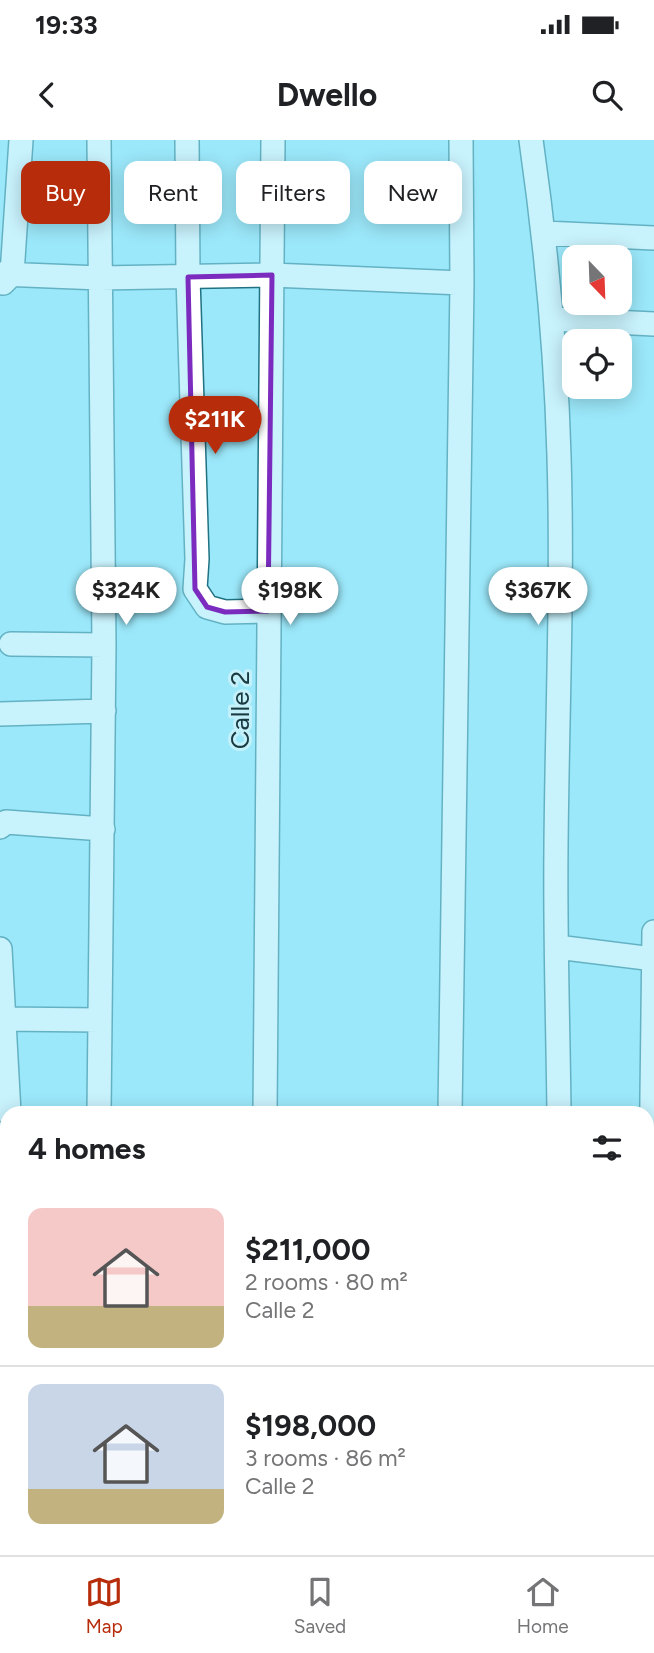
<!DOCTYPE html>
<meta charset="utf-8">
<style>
:root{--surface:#fff;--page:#f6f6f6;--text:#202124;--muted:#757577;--line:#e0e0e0;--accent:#b72c0b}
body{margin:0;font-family:Figtree,sans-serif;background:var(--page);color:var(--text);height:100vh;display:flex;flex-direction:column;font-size:26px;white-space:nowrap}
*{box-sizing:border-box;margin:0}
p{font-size:23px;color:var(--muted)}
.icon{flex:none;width:38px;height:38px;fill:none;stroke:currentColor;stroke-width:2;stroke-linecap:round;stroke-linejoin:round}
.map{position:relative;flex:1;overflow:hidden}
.side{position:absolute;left:0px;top:966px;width:654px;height:450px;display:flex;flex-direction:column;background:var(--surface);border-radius:21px 21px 0 0;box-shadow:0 4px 18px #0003}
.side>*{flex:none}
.guide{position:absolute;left:21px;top:21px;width:612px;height:63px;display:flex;gap:14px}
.needle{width:46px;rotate:157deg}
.controls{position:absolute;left:562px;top:105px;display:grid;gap:14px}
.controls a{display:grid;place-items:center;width:70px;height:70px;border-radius:14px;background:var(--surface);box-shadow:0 4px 18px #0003;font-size:35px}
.price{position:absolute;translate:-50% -60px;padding:0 16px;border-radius:24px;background:#fff;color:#222;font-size:23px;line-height:46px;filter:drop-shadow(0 2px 4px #0008)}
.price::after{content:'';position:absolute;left:50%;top:42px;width:21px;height:16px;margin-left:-10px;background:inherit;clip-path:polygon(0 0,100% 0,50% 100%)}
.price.current{background:var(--accent);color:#fff}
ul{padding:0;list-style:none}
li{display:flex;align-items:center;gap:21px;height:175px;padding:0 28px}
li+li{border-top:2px solid var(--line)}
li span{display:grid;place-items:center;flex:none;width:196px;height:140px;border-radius:14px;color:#555}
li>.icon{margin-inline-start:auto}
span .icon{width:84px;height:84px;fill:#fffc;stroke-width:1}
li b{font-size:30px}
h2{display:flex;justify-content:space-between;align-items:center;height:84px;padding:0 28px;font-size:30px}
.tag{padding:0 24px;border-radius:14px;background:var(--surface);box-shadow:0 4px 18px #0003;font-size:24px;line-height:63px}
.tag.current{background:var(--accent);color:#fff}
.status{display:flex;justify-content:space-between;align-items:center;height:49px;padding:0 35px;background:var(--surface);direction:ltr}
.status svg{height:19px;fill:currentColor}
header{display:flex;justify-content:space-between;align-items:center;height:91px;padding:0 28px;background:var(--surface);font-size:32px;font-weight:700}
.menu{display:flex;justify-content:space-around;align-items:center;height:98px;border-top:2px solid var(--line);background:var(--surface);font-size:19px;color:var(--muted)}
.menu a{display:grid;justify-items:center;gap:4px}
.menu .current{color:var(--accent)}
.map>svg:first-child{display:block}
</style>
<div class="status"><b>19:33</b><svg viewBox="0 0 49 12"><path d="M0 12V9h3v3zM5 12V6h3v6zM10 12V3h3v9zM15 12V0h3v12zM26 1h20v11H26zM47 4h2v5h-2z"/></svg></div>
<header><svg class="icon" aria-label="back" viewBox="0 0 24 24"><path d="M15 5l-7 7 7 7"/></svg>Dwello<svg class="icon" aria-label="search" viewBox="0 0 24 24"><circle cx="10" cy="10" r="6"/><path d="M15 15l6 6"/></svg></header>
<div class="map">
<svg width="654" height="1415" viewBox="0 0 654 1415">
<rect width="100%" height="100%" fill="#9be8fa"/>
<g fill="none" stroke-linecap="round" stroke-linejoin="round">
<g stroke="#207282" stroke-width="26">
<path id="street" d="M 99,0 L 104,505 L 99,973
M 187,0 L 188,137 L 197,419 L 195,449 L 207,467 L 225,472 L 268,471
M 531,0 C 546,105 556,210 559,316 C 563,447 557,578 556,708 C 555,796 558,885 559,973
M 544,93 L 654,98
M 0,134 L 100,138 L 272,135 L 462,143
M 3,143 L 12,134 L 21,0
M 552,179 L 654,184
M 11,504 L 104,505
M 0,574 L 104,571
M 0,687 L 6,682 L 103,689
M 557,807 L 654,819
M 0,809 L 9,973
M 0,879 L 100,880
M 265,973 L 273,0
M 450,973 L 462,143 L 461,0
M 0,1031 L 7,1031
M 0,1132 L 7,1132
M 0,1226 L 7,1226
M 648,1286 L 654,792
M 0,1317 L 7,1317
M 648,1392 L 654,1391
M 446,1409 L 446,1415
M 93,1415 L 93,1409
M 260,1415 L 261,1409
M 645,1415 L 645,1409"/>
</g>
<use href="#street" stroke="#fff" stroke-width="23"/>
</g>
<path d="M0 0H654V1415H0ZM 272,135 L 268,471 L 225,472 L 207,467 L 195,449 L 188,137 Z" fill="#9be8fa" fill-opacity=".55" fill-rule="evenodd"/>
<path fill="none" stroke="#7b2cbf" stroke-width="5" stroke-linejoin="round" d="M 272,135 L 268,471 L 225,472 L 207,467 L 195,449 L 188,137 Z"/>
<g text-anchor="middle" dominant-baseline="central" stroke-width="6" stroke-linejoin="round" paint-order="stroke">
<g font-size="26" fill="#193940" stroke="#c4f0fa">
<text transform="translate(240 570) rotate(-90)">Calle 2</text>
</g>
</g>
</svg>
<div class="controls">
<a><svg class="needle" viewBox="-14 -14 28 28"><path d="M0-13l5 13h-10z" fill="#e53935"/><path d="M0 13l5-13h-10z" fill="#757577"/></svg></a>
<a><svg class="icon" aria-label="locate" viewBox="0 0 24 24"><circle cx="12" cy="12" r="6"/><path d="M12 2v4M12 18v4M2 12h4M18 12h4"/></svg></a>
</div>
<b class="price current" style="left:215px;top:316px">$211K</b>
<b class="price" style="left:126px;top:487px">$324K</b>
<b class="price" style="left:290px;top:487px">$198K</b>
<b class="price" style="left:538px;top:487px">$367K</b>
<div class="guide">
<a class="tag current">Buy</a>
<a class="tag">Rent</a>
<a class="tag">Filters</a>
<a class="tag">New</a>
</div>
<section class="side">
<h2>4 homes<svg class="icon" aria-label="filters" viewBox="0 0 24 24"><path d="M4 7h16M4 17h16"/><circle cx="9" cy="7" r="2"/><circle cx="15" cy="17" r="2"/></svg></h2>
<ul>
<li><span style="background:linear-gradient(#f6c9c9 70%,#c2b280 0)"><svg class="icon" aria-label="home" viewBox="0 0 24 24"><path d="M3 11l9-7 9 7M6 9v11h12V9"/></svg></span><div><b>$211,000</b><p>2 rooms · 80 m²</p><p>Calle 2</p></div></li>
<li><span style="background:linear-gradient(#c9d6e8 75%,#c2b280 0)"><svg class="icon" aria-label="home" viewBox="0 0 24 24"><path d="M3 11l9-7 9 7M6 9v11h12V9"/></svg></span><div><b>$198,000</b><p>3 rooms · 86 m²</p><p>Calle 2</p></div></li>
</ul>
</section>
</div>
<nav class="menu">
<a class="current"><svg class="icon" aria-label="map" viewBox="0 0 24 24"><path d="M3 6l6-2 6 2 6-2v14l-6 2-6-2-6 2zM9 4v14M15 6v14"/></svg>Map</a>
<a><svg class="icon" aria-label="saved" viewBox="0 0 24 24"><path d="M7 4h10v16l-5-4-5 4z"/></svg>Saved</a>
<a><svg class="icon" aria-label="home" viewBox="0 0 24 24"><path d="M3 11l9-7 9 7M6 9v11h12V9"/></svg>Home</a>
</nav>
